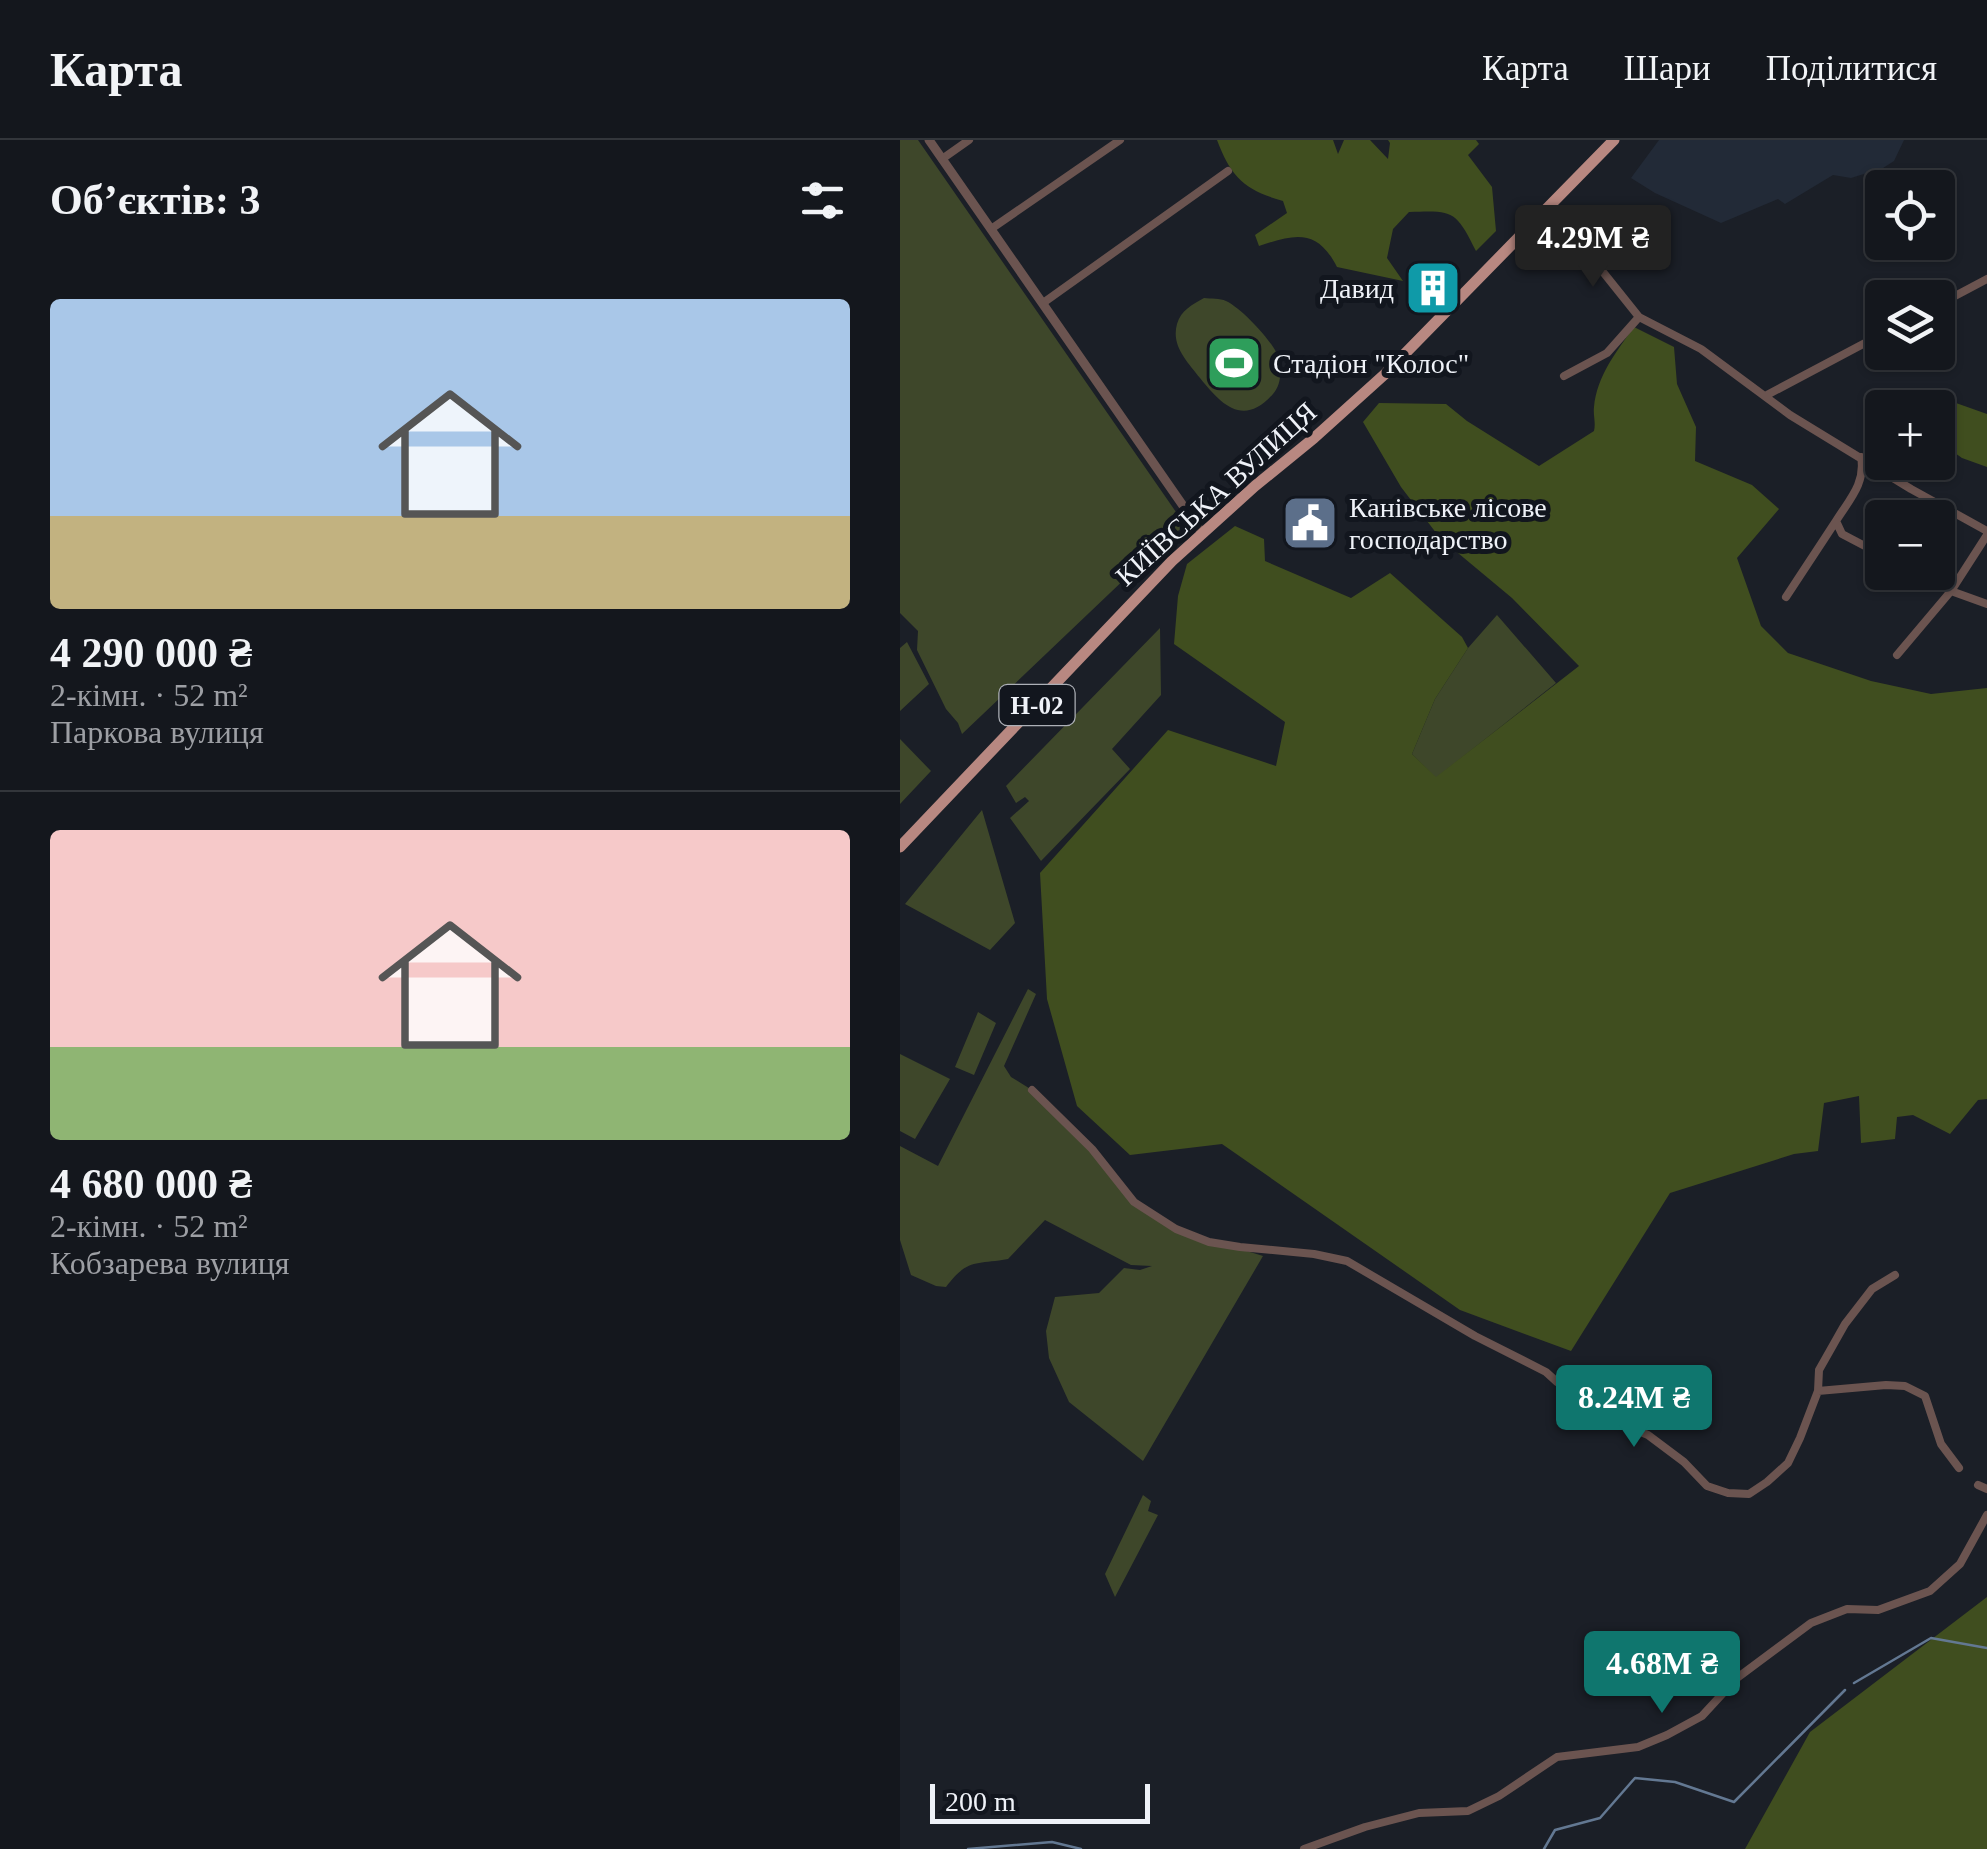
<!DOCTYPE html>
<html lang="uk">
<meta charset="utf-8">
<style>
:root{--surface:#14171d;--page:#21242a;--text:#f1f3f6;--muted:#9d9fa4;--line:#33363b;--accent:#0f766e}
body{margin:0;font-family:Georgia,serif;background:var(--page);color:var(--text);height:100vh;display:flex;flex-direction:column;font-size:38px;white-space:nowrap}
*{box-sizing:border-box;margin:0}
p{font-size:32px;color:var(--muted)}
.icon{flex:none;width:55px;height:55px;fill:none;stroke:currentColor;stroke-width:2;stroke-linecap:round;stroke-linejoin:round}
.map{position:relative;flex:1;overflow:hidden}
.details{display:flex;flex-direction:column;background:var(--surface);width:900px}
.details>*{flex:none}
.fabs{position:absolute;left:965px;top:30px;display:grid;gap:20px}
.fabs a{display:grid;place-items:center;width:90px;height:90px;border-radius:10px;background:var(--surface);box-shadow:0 2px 8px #0004,0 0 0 2px var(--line);font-size:50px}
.scale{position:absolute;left:30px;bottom:25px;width:220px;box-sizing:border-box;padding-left:10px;border:5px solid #eff2f8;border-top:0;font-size:28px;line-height:35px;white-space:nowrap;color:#eff2f8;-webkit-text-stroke:8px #12161e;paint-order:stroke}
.price{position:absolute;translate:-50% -85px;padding:0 22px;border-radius:10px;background:var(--accent);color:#fff;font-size:32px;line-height:65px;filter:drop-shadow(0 2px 5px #0008)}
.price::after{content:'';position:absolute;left:50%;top:60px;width:30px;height:22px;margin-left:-15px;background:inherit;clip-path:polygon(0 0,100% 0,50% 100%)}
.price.active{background:#222;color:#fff}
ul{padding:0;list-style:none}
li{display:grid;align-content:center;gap:20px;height:530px;padding:0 50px}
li+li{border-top:2px solid var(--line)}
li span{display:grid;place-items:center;height:310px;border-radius:10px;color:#555}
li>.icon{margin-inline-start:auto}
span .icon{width:180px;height:180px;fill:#fffc;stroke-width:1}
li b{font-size:42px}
h2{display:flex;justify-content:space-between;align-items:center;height:120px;padding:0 50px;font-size:42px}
header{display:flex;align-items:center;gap:60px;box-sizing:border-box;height:140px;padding:0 50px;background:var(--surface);border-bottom:2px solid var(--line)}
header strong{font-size:48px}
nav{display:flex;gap:55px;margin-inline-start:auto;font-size:35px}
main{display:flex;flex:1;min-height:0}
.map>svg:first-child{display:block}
</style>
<header>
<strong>Карта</strong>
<nav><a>Карта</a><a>Шари</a><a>Поділитися</a></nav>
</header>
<main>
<section class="details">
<h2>Об’єктів: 3<svg class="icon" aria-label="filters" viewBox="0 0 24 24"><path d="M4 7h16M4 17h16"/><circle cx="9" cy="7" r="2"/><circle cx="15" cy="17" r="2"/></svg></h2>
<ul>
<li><span style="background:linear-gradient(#a9c7e8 70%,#c2b280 0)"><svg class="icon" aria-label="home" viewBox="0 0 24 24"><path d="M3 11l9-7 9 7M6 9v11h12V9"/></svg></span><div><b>4 290 000 ₴</b><p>2-кімн. · 52 m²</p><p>Паркова вулиця</p></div></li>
<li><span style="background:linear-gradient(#f6c9c9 70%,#8fb573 0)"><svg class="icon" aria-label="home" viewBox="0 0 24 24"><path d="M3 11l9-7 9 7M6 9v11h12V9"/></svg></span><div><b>4 680 000 ₴</b><p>2-кімн. · 52 m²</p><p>Кобзарева вулиця</p></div></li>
</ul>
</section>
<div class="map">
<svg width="1087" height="1709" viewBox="0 0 1087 1709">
<rect width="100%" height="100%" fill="#1b1f27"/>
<path fill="#222a37" d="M 759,0 L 1004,0 L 994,21 L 983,28 L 951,38 L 933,35 L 885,64 L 878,59 L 821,83 L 755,53 L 731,38 Z"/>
<path fill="#3e472a" d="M 0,0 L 18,0 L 285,385 L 252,413 L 62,594 L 58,583 L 46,569 L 17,510 L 18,491 L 0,473 Z
M 304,158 C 311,159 320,158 326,161 C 341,168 367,196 375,210 C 382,223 383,243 373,254 C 343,288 321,264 300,238 C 287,221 271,206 277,184 C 281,170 292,165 304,158 Z
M 597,475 L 656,543 L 536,638 L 512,614 L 535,559 L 568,508 Z
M 260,488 L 261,555 L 212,609 L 230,629 L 141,721 L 110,678 L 129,661 L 125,657 L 116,663 L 106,646 Z
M 7,502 L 29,544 L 0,571 L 0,508 Z
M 0,599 L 31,631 L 0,664 Z
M 82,670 L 115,783 L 90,810 L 5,764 Z
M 128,849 L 136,854 L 104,926 L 111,937 L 132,950 L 168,983 L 234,1062 L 276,1089 L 363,1116 L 243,1321 L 169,1262 L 149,1218 L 146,1191 L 155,1157 L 199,1153 L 224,1128 L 240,1130 L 252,1126 L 231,1125 L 145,1080 L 108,1119 C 75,1125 68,1118 46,1147 L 36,1146 L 11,1135 L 0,1100 L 0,1006 L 38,1026 Z
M 78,872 L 96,883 L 74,935 L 55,927 Z
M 0,914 L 50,939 L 15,999 L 0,991 Z
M 243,1355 L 251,1361 L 248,1371 L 258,1375 L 215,1457 L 205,1434 Z"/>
<path fill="#404e1f" d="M 317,0 L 433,0 L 438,14 L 444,0 L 470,0 L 488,19 L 490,3 L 488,0 L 576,0 L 579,4 L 568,15 L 592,47 L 596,91 L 576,111 C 556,71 554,70 509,72 L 493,89 L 487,118 L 503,141 L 437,127 C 417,88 395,94 359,106 L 355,95 L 387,73 L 383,61 C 344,50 331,37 317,0 Z
M 734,187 L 774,207 L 777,244 L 796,287 L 795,321 L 852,345 L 879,369 L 837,418 L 861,486 L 888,513 L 971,541 L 1031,554 L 1087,548 L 1087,959 L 1078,960 L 1050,994 L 1013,975 L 997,977 L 995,999 L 961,1003 L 959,956 L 924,963 L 918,1011 L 894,1014 L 770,1053 L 671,1211 L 560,1170 L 322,1004 L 230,1015 L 177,966 L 147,859 L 140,733 L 268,590 L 376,626 L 385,582 L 274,504 L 278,456 L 287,424 L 335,386 L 364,399 L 365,421 L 451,458 L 490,433 L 562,497 L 568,508 L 535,559 L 512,614 L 536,637 L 679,526 L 612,458 L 540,398 L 501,347 L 463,282 L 479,263 L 546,264 L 567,281 L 639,326 L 694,291 C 696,282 693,276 694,267 C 697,236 716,212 734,187 Z
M 1036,263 L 1056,263 L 1087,274 L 1087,327 L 1062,318 L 1038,301 L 1038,268 L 1028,267 Z
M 1087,1457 L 1087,1709 L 845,1709 L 910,1592 Z"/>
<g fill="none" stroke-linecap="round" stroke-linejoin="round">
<path stroke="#637892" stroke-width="2.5" d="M 954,1543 L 1031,1498 L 1087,1508
M 68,1709 L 152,1702 L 181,1709
M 644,1709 L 655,1690 L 700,1678 L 735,1638 L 775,1642 L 834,1662 L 945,1550"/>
<path stroke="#6b5450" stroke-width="8" d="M 42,19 L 69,0
M 643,73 L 683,107 L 739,177 L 801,209 L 890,275 L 1011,349 L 1087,391
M 91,89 L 220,0
M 143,163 L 328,31
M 1038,165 L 1087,139
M 664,236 L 707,213 L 739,177
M 865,256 L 982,194
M 961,317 C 966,343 949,360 936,381 L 942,394 L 982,415
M 1016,432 L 1051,451 L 1087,464
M 886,457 L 936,381
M 997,515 L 1051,451 L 1087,395
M 132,950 L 192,1009 L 234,1062 L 276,1089 L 309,1102 L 340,1107 L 414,1114 L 447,1121 L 575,1196 L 646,1232 L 657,1242 L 712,1280 L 748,1295 L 784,1322 L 807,1346 L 828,1353 L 849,1354 L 867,1342 L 888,1323 L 900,1298 L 918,1251 L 919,1230 L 945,1184 L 972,1149 L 995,1135
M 918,1251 L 986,1245 L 1005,1246 L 1025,1256 L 1041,1304 L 1059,1328
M 1078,1345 L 1087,1349
M 404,1709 L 465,1687 L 519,1673 L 568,1671 L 599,1656 L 657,1617 L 738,1607 L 767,1595 L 802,1576 L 837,1538 L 911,1483 L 947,1469 L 978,1470 L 1030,1451 L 1060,1424 L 1087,1375"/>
<path stroke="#6b5450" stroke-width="9" d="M 29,0 L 302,393"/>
<path stroke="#b88881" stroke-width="11" d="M 0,707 L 272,421 L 355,346 L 414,298 L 485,234 L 714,0"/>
</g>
<defs>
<g id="building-square" transform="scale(2.875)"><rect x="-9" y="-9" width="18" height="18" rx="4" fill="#0f9aa8" stroke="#12161e"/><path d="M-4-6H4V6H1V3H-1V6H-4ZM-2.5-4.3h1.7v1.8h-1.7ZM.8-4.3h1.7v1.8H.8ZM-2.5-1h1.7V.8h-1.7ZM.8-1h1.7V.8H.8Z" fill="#fff"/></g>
<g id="stadium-square" transform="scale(2.875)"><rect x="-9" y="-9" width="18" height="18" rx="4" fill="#2e9e5b" stroke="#12161e"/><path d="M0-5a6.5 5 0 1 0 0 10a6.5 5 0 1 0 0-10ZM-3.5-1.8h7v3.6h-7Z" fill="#fff"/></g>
<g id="civic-square" transform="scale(2.875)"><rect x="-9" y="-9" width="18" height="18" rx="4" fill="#5c6f8a" stroke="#12161e"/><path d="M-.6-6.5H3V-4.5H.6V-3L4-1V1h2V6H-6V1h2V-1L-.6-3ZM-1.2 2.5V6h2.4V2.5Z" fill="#fff"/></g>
</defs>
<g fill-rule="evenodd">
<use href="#building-square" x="533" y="148"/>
<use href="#stadium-square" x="334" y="223"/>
<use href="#civic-square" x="410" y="383"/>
</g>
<g text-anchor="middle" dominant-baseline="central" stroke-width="10" stroke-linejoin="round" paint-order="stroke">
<rect fill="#12161e" stroke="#adb0b7" stroke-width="2.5" x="99.5" y="545" width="75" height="40" rx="8"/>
<g font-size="25" font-weight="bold" fill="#eff2f8">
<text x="137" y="565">Н-02</text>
</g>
<g font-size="28" fill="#eff2f8" stroke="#12161e" text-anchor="start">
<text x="494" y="148" text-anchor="end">Давид</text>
<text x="373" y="223">Стадіон "Колос"</text>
<text x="449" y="367">Канівське лісове<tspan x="449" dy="32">господарство</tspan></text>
</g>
<g font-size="28" fill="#eff2f8" stroke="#12161e">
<text transform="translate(316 354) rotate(-42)">КИЇВСЬКА ВУЛИЦЯ</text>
</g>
</g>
</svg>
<div class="fabs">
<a><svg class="icon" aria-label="locate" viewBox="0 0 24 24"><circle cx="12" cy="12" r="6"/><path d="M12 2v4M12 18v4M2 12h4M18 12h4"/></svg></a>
<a><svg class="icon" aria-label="layers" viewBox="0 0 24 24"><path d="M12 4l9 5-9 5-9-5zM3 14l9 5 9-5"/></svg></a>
<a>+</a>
<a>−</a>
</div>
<div class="scale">200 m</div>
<b class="price active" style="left:693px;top:150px">4.29M ₴</b>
<b class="price" style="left:734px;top:1310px">8.24M ₴</b>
<b class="price" style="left:762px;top:1576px">4.68M ₴</b>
</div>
</main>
